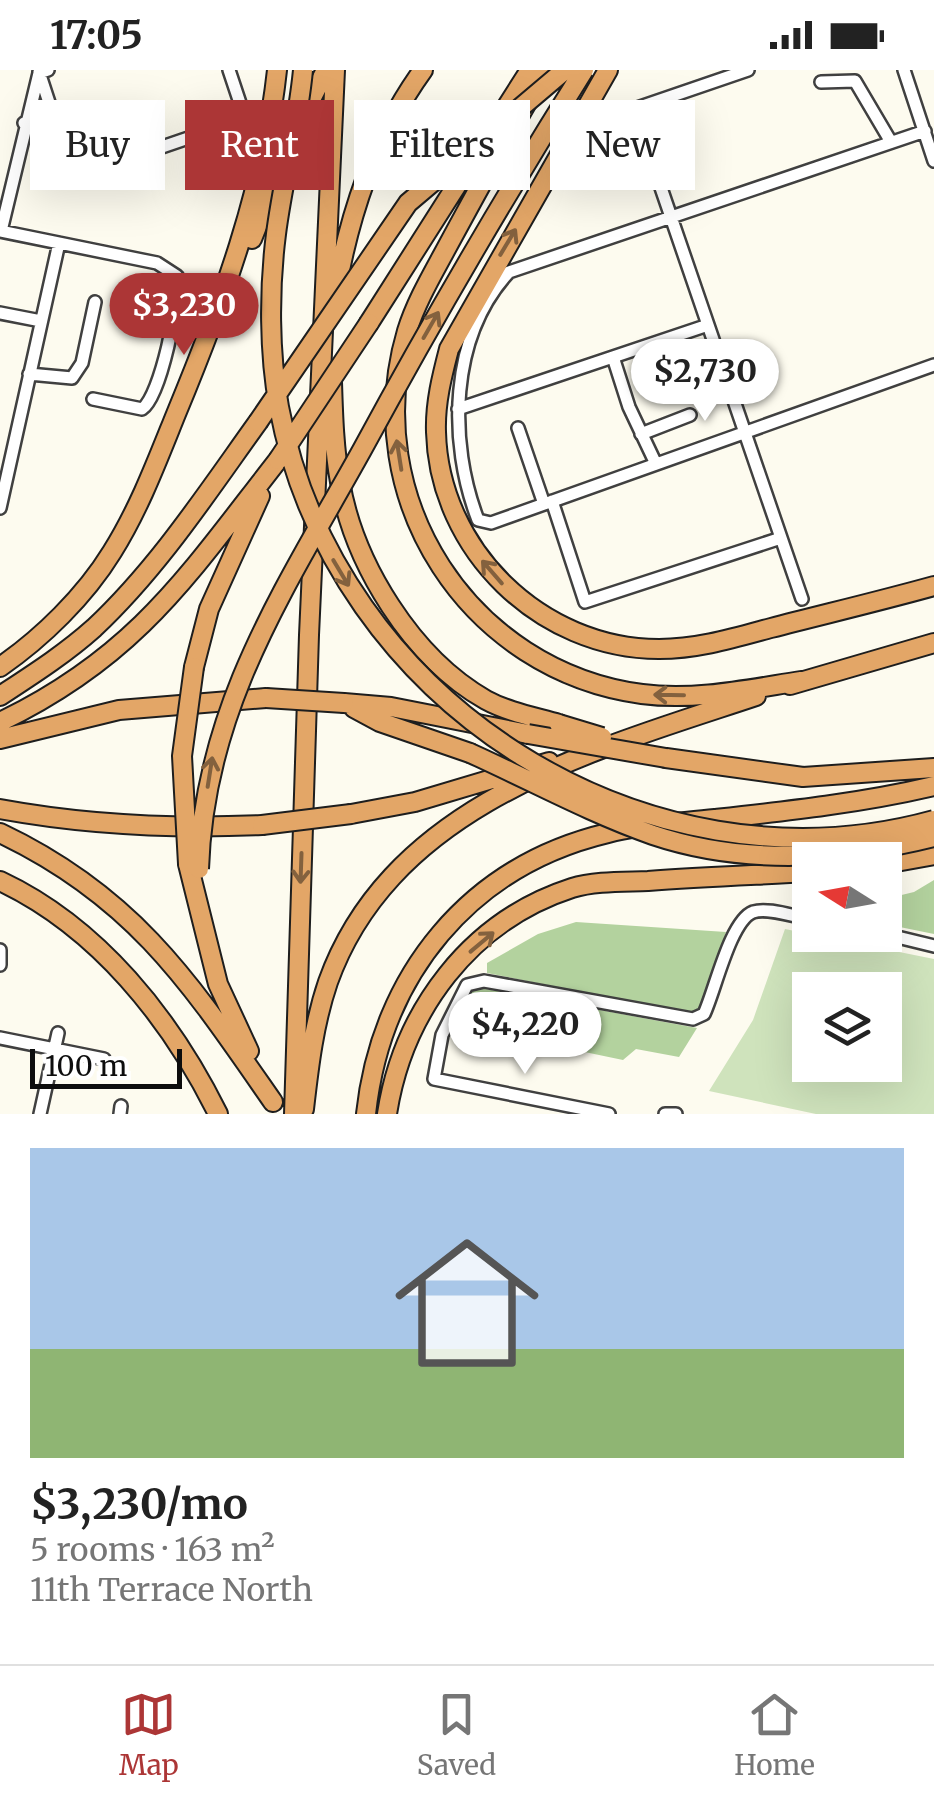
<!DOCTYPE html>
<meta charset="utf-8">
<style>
:root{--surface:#fff;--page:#f6f6f6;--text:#222;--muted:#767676;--line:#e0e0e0;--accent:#ac3636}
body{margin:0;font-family:Merriweather,serif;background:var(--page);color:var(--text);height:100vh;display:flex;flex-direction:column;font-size:38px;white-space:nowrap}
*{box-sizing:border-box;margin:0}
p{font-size:32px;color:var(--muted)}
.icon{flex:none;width:55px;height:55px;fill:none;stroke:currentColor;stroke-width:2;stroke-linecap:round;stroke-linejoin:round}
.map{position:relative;height:1044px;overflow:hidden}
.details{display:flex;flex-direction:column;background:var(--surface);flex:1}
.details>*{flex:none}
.top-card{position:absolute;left:30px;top:30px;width:875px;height:90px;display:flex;gap:20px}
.needle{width:65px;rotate:281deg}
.controls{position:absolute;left:792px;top:772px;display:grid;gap:20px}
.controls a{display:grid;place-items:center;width:110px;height:110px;border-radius:0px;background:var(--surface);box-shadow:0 10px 40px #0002;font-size:50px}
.scale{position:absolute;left:30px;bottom:25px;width:152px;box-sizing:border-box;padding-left:10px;border:5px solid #0d0d0d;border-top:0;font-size:28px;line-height:35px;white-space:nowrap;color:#0d0d0d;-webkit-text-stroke:8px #fff;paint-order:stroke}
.price{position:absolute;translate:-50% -85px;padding:0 22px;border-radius:35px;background:#fff;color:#222;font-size:32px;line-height:65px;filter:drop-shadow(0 2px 5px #0008)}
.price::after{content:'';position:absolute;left:50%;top:60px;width:30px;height:22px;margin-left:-15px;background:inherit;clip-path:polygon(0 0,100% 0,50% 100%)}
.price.on{background:var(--accent);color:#fff}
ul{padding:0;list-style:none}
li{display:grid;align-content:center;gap:20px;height:530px;padding:0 30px}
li+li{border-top:2px solid var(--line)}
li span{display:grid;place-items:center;height:310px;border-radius:0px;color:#555}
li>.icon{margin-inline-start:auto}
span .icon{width:180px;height:180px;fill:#fffc;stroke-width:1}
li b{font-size:42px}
.tag{padding:0 35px;border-radius:0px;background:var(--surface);box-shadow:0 10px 40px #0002;font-size:35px;line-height:90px}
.tag.on{background:var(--accent);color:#fff}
.status{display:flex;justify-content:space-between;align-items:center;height:70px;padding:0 50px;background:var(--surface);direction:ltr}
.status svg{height:28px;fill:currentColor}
.tab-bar{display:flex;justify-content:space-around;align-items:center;height:140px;border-top:2px solid var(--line);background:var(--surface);font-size:28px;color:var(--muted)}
.tab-bar a{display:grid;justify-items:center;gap:5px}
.tab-bar .on{color:var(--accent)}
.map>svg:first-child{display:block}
</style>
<div class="status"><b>17:05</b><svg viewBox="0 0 49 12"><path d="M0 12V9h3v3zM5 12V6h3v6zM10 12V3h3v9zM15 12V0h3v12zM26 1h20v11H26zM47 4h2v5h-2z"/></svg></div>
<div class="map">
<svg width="934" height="1044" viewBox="0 0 934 1044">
<rect width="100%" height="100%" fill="#fdfbef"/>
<path fill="#cfe3bc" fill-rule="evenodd" d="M 785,859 L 934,889 L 934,1044 L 816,1044 L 709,1021 L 753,950 ZM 810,920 L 885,920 L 885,995 L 810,995 Z"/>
<path fill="#b3d29e" d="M 934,810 L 934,864 L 885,854 L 885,829 L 914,822 Z
M 576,852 L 726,862 L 704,930 L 697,940 L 688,943 L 487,903 L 487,893 L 538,864 Z
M 476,919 L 486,919 L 697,958 L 679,987 L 636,979 L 623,990 L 455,955 L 470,922 Z"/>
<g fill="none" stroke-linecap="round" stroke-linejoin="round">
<g stroke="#404040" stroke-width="16">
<path id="minor" d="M 748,0 L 634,39 L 802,529
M 904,0 L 934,91
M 39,2 L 58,60
M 821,12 L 855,11 L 891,72
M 24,53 L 162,77 L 238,51 L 241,36 L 229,0
M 925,61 L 509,202 C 449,267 448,372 478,450 L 491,453 L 934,295
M 0,161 L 157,193 L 177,206 C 180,230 161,326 142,339 L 93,329
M 1,161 L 39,3 L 48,0
M 0,243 L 41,251
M 613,287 L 629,337 L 656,394
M 29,304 L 72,308 L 82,293 L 95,232
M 458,339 L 708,255
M 518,358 L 544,434
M 641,364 L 690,345
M 552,431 L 585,532 L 781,468
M 0,438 L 59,173
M 885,864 L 934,876
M 0,880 L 0,895
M 0,968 L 104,989
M 40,1044 L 58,963
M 120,1044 L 121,1036
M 609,1044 L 434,1009 L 442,965 L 467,915 L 484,911 L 693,949 L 704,944 C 715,921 730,851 753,842 C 768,837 795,847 810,849
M 665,1044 L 676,1044"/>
</g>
<g stroke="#1e1e1e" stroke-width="22">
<path id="highway" d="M 546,0 C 511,59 479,118 446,179 C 432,205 416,232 407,261 C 357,429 470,601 642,624 C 695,631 749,619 801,611
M 608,0 L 449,279 C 442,306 435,333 436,362 C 439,480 541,579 659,579 C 698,579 734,568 771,558 C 825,544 880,531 934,516
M 299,53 L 326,0
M 252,169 L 285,86
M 335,226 C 349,145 374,68 423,0
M 369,253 L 530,0
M 332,312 C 333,345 334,379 340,412 C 354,494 412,588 486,630 C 508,642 535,647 559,654
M 0,597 C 42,568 85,526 112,482 C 139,439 157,391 176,344 C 222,233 264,120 277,0
M 194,597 L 209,539 L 260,426
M 790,615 L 934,573
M 0,626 C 32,605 65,584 94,558 C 158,498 207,423 258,352
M 344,633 L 391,637 L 528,664
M 354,638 L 380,652 L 470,683
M 0,652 C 137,586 188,505 278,390
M 0,669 L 119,640 L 266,628
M 666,688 L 803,707 L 934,698
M 0,739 C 87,755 173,759 262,755
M 351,744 L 415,732 L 549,692
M 0,763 C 135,827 191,914 273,1032
M 188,794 L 218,914 L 249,981
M 885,794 L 934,785
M 0,811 C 98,857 171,949 218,1044
M 304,1039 C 309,995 314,953 328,912 C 392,733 594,680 756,626
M 294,1044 L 309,565 L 335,0
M 366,1044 C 381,905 469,796 608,763 C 643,754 680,753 715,749 C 788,741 862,733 934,716
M 387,1044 C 403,941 470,851 572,818 C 595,811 624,812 648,811 C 702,807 756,805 810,802"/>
</g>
<use href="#minor" stroke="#fff" stroke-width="11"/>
<use href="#highway" stroke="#e3a667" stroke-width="18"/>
<g stroke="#1e1e1e" stroke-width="22" stroke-linecap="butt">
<path id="highway-bridge" d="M 303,0 C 298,55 283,109 276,164 C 269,219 269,283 279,337 C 334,631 644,830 934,750
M 258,352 L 408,133 L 565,0
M 278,390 L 369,253
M 266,628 L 344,633
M 559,654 L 602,667
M 528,664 L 666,688
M 470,683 C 530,710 590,743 653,765 C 742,795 844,790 934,767
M 262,755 L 351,744
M 188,794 L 182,686 L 194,597
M 199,799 C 204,637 286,517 362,380 C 432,251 506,124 584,0"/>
</g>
<use href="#highway-bridge" stroke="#e3a667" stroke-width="18"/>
</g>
<defs><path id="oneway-shaft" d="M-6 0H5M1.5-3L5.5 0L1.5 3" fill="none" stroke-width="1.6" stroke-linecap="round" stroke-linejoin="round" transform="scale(2.5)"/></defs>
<g stroke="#83613e">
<use href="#oneway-shaft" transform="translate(508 172) rotate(-59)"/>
<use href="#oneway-shaft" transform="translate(431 255) rotate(-60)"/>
<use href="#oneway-shaft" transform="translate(399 385) rotate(-99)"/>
<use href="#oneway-shaft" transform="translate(492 502) rotate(-131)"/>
<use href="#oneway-shaft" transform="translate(341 503) rotate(59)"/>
<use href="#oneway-shaft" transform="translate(669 625) rotate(-179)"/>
<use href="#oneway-shaft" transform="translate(210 702) rotate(-81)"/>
<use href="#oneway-shaft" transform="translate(301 798) rotate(92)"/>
<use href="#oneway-shaft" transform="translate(482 872) rotate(-40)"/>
</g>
</svg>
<div class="controls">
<a><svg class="needle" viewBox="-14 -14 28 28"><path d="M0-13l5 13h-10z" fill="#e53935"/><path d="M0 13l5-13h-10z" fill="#767676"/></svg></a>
<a><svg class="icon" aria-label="layers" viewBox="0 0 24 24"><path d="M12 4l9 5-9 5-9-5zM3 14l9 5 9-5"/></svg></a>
</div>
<div class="scale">100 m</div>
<b class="price on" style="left:184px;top:288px">$3,230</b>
<b class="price" style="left:705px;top:354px">$2,730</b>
<b class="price" style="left:525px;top:1007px">$4,220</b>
<div class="top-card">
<a class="tag">Buy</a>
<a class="tag on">Rent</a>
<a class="tag">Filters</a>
<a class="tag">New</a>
</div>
</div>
<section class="details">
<ul>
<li><span style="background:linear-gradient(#a9c7e8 65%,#8fb573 0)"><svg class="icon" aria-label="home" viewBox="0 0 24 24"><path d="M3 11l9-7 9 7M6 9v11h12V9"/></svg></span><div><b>$3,230/mo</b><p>5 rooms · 163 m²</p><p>11th Terrace North</p></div></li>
</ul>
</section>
<nav class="tab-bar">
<a class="on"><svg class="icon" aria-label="map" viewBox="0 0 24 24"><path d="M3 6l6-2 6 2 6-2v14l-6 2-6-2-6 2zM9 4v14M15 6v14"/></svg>Map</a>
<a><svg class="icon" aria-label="saved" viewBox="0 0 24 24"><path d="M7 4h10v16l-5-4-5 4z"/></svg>Saved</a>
<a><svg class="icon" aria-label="home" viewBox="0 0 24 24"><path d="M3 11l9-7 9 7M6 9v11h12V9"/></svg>Home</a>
</nav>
